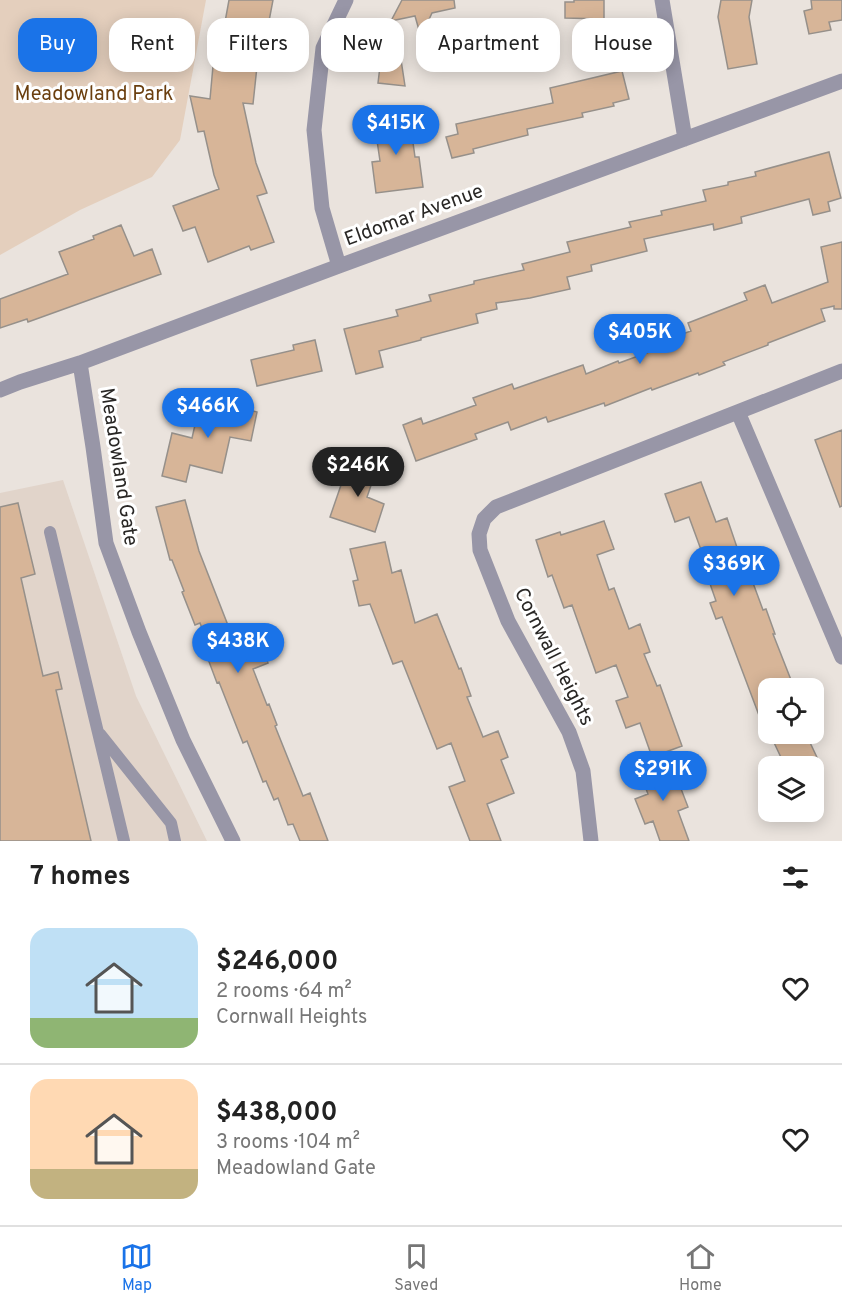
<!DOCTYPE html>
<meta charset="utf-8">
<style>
:root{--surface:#fff;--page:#f6f6f6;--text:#222;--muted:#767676;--line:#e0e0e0;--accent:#1a73e8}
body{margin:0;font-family:Overpass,sans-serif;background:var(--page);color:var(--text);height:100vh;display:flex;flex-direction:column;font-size:22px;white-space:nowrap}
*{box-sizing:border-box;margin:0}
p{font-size:20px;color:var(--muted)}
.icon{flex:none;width:33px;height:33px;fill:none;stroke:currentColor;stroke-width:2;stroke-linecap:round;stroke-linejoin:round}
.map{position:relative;height:841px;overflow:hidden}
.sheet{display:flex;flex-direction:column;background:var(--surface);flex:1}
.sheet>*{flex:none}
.guide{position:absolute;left:18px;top:18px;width:807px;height:54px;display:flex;gap:12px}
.tools{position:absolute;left:758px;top:678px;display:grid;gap:12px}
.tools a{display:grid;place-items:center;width:66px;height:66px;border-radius:12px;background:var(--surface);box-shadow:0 3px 15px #0003;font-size:30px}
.price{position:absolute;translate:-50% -51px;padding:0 14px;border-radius:21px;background:var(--accent);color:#fff;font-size:20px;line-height:39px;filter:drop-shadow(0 2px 3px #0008)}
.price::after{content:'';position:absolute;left:50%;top:36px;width:18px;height:14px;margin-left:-9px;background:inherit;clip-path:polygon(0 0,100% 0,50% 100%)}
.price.current{background:#222;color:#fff}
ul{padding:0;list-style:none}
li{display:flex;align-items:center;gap:18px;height:150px;padding:0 30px}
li+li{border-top:2px solid var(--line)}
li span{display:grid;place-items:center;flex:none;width:168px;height:120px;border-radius:18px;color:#555}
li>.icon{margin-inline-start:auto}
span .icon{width:72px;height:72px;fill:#fffc;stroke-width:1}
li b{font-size:26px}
h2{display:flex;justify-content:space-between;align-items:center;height:72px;padding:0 30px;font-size:26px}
.pill{padding:0 21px;border-radius:18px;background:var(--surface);box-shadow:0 3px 15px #0003;font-size:21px;line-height:54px}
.pill.current{background:var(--accent);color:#fff}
.menu{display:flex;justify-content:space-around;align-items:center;height:84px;border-top:2px solid var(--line);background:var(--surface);font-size:16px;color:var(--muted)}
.menu a{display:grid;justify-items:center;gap:3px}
.menu .current{color:var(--accent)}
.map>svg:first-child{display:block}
</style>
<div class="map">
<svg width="842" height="841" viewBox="0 0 842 841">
<rect width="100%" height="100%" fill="#eae3dd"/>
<path fill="#e1d4ca" d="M 63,480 L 136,696 L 207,841 L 0,841 L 0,493 Z"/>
<path fill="#e4cfbd" d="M 0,0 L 206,0 L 180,140 L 152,177 L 80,210 L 0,255 Z"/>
<path fill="#d7b598" stroke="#96908a" stroke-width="1.5" d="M 229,0 L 273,0 L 262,58 L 258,57 L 253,104 L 243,103 L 256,163 L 267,193 L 257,196 L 274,242 L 251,250 L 249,246 L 208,262 L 195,227 L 183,231 L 173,206 L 219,189 L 214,175 L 204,131 L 198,132 L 190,96 L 210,99 L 213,66 L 217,66 Z
M 402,0 L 454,0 L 455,8 L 432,13 L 421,37 L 415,16 L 391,21 Z
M 574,0 L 604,0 L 604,19 L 565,18 L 565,2 L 574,2 Z
M 721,0 L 752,0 L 749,17 L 757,64 L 728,69 L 718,17 Z
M 811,0 L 842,0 L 842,20 L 829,22 L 831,30 L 809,34 L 804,11 L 812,9 Z
M 396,27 L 405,86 L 378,83 L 381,58 Z
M 622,71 L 629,99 L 613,103 L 614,106 L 582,113 L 583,117 L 527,129 L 528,135 L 473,149 L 474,153 L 452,158 L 446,137 L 458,134 L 456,124 L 553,103 L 550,88 Z
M 409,114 L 415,157 L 419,157 L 423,187 L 376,193 L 372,162 L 380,161 L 374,120 Z
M 829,152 L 841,198 L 828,202 L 830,211 L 813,215 L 809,199 L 741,217 L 742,223 L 714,230 L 713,224 L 644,239 L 647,251 L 591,265 L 592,271 L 567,277 L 570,289 L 530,298 L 496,303 L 497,309 L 476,314 L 478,323 L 421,338 L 421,340 L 379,351 L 383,367 L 356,374 L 344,329 L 398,316 L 396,310 L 431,301 L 429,295 L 474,284 L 474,281 L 524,270 L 522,264 L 570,252 L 567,242 L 631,227 L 629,222 L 662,215 L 661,211 L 706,201 L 703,190 L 728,185 L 728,182 L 756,176 L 755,172 Z
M 121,225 L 134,256 L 152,249 L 161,274 L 28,322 L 27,319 L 0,328 L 0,299 L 68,274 L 59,252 L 94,239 L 93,236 Z
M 842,242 L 842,309 L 834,309 L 834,306 L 821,309 L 825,321 L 768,343 L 768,345 L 723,362 L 725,365 L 699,375 L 698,373 L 652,390 L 651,388 L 605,406 L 604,403 L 548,422 L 546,417 L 511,430 L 508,422 L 475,434 L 477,439 L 416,461 L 403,425 L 421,418 L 423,424 L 476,405 L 473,398 L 512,384 L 514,389 L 583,365 L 586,374 L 618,361 L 619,363 L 663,347 L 662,341 L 691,331 L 688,323 L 747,300 L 744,293 L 765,285 L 772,303 L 828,282 L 821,247 Z
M 315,340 L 322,371 L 257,386 L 251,360 L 294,350 L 293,345 Z
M 201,399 L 257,412 L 251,441 L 230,437 L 222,473 L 190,465 L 186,482 L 162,476 L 172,433 L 192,438 Z
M 842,430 L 842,506 L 840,507 L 815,440 Z
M 350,459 L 377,468 L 367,497 L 384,504 L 375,532 L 330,517 Z
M 701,482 L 716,522 L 727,518 L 743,565 L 746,564 L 763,610 L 766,609 L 775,634 L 773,634 L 791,680 L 783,684 L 785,688 L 768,688 L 768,733 L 766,734 L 722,617 L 716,619 L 710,603 L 716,601 L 708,578 L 711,577 L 689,517 L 675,522 L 665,494 Z
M 185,500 L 199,551 L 231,633 L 238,631 L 242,643 L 258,637 L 268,663 L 253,669 L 267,705 L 269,704 L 277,725 L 275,726 L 303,796 L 310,793 L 328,841 L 300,841 L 293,824 L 288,825 L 278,798 L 274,800 L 266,781 L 263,782 L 247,741 L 243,743 L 219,682 L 217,683 L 208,659 L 213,657 L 200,623 L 195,625 L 182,592 L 184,591 L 172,560 L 170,560 L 156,507 Z
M 18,503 L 35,574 L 21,578 L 43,676 L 58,672 L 62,689 L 56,690 L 91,841 L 0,841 L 0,507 Z
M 604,521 L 614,549 L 597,555 L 609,590 L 614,588 L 629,629 L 640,624 L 650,652 L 644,654 L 657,686 L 660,685 L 682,746 L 652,757 L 640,723 L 626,728 L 616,701 L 628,697 L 616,665 L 596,673 L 572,605 L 564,608 L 552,575 L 548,577 L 536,540 L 560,532 L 561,535 Z
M 385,542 L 392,573 L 401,570 L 415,623 L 437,614 L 459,669 L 461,668 L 471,696 L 467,697 L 483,737 L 498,731 L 508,757 L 501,760 L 514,793 L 487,804 L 501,841 L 470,841 L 449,787 L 465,781 L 451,743 L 437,749 L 402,661 L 393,664 L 370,604 L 359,606 L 353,581 L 358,580 L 350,549 Z
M 770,734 L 806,734 L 821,766 L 785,766 Z
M 670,760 L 688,807 L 678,811 L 689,841 L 660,841 L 653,821 L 645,824 L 635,799 L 648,794 L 639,771 Z"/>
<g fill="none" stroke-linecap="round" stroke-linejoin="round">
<path stroke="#9896a7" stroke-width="12" d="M 50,532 L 124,841
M 100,734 L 171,823 L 175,841"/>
<path stroke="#9896a7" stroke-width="15" d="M 662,0 L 685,139
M 339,266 L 322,208 L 314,130 L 323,48 L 346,0
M 80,363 L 93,447 L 106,543 L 139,632 L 183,740 L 233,841
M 0,390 L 20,382 L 80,363 L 339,266 L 842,81
M 738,412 L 842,657
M 591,841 L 583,771 L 569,732 L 508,621 L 480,550 L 479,534 L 484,519 L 496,507 L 842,371"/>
</g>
<g text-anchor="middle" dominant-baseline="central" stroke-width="6" stroke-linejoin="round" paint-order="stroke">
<g font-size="20" fill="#6b3f0f" stroke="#fff">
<text x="94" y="95">Meadowland Park</text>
</g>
<g font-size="20" fill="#292725" stroke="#fff">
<text transform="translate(414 216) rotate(-20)">Eldomar Avenue</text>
<text transform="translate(118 467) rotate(81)">Meadowland Gate</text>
<text transform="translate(553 657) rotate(63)">Cornwall Heights</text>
</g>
</g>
</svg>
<div class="tools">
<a><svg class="icon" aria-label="locate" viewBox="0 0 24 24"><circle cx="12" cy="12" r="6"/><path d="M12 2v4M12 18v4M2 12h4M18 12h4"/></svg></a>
<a><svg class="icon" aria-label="layers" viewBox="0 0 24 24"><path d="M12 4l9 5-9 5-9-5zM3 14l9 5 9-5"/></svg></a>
</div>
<b class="price" style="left:396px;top:156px">$415K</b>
<b class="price" style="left:640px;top:365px">$405K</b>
<b class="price" style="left:208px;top:439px">$466K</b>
<b class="price current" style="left:358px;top:498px">$246K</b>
<b class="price" style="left:734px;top:597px">$369K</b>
<b class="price" style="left:238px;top:674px">$438K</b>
<b class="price" style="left:663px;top:802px">$291K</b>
<div class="guide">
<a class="pill current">Buy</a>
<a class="pill">Rent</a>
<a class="pill">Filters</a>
<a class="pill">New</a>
<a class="pill">Apartment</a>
<a class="pill">House</a>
</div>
</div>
<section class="sheet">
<h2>7 homes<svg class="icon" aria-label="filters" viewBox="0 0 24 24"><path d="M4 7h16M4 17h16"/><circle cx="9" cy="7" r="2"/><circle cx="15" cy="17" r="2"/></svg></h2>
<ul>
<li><span style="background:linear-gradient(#bfe0f5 75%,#8fb573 0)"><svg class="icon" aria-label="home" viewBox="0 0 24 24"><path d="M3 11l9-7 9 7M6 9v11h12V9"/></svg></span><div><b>$246,000</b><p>2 rooms · 64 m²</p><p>Cornwall Heights</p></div><svg class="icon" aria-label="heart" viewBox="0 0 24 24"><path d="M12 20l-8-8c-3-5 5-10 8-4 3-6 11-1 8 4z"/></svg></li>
<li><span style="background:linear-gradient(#ffd9b3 75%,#c2b280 0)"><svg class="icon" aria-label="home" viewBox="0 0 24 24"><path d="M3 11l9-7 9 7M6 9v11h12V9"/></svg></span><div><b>$438,000</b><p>3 rooms · 104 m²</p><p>Meadowland Gate</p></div><svg class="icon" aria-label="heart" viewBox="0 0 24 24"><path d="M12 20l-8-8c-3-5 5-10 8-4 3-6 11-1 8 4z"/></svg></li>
</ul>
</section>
<nav class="menu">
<a class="current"><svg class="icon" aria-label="map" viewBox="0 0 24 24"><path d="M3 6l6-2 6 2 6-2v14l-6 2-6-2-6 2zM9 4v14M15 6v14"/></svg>Map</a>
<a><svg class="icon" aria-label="saved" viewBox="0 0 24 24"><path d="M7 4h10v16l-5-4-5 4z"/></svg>Saved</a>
<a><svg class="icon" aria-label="home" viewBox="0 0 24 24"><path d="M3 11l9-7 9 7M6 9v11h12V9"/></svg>Home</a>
</nav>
